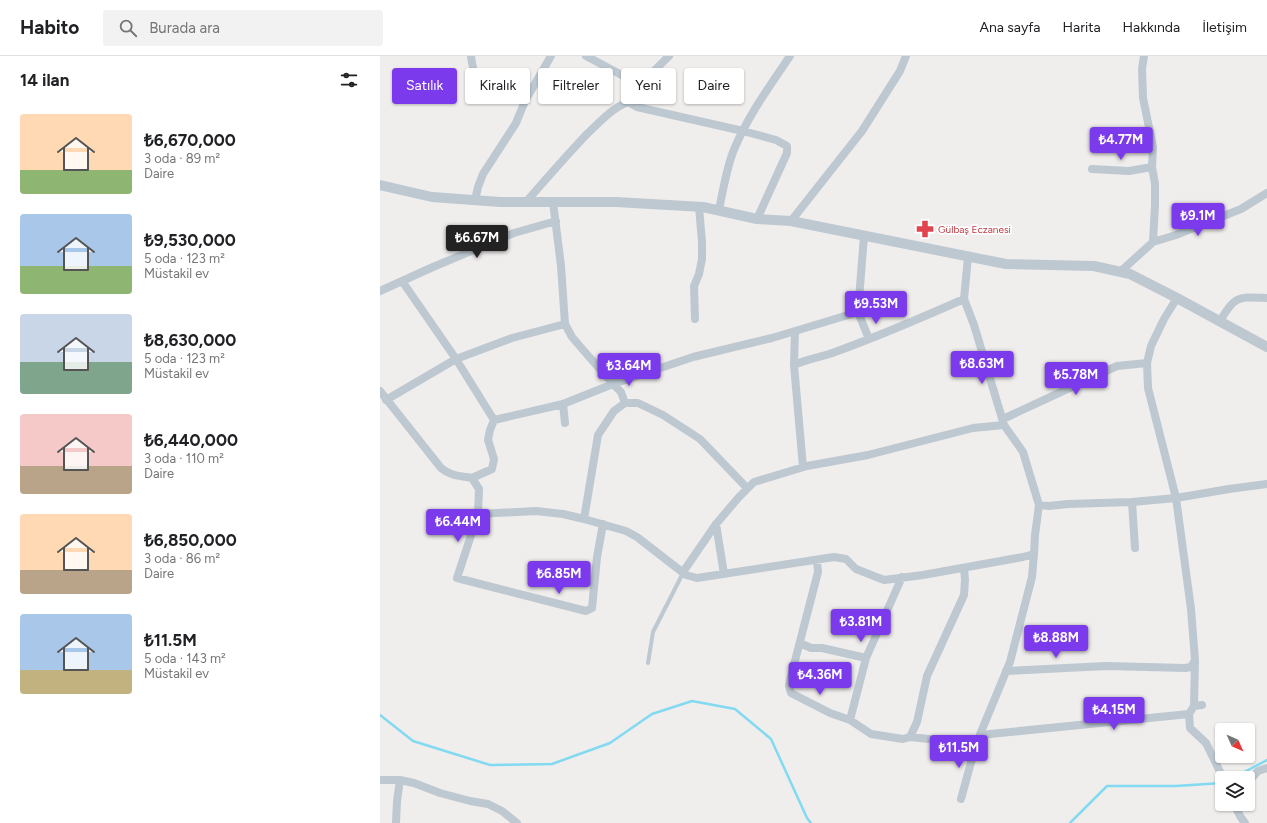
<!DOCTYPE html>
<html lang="tr">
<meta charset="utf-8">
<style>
:root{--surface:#fff;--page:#f2f2f2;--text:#202124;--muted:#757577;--line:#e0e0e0;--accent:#7c3aed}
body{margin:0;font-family:Figtree,sans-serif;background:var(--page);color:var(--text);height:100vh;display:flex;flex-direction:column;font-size:15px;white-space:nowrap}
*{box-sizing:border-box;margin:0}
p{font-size:13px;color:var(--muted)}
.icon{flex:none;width:22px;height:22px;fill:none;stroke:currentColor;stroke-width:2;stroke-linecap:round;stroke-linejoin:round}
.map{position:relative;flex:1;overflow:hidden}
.panel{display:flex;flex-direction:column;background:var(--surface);width:380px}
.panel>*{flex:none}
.top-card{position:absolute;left:12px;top:12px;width:380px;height:36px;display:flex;gap:8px}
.needle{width:26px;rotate:135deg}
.fabs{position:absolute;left:835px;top:667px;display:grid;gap:8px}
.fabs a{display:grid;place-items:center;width:40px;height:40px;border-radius:4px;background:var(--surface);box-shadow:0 1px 3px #0004;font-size:20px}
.price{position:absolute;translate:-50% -34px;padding:0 9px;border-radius:4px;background:var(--accent);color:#fff;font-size:13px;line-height:26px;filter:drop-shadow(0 1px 2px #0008)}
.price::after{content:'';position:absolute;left:50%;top:24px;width:12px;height:9px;margin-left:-6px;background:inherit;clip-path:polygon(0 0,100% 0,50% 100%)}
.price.on{background:#222;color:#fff}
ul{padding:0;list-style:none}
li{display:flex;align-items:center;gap:12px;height:100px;padding:0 20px}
li span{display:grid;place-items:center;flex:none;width:112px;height:80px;border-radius:4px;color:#555}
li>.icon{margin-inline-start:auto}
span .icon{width:48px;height:48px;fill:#fffc;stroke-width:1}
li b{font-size:17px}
h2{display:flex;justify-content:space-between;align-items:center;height:48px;padding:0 20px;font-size:17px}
.tag{padding:0 14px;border-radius:4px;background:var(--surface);box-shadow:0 1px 3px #0004;font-size:14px;line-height:36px}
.tag.on{background:var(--accent);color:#fff}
header{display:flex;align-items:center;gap:24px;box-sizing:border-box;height:56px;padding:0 20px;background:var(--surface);border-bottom:1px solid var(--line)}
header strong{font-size:19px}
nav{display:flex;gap:22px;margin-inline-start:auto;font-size:14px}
.search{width:280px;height:36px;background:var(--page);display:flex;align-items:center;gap:10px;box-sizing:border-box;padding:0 14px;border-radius:4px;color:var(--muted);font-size:15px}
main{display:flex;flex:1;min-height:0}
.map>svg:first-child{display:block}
</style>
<header>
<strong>Habito</strong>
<div class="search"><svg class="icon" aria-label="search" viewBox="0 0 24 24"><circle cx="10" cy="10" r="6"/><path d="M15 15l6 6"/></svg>Burada ara</div>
<nav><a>Ana sayfa</a><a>Harita</a><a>Hakkında</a><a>İletişim</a></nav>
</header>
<main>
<section class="panel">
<h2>14 ilan<svg class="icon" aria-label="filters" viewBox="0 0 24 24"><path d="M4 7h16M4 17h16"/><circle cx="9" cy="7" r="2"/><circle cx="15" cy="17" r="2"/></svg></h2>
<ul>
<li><span style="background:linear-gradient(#ffd9b3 70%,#8fb573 0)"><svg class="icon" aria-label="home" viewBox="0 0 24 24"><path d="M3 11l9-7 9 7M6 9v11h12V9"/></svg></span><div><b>₺6,670,000</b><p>3 oda · 89 m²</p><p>Daire</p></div></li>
<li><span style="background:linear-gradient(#a9c7e8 65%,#8fb573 0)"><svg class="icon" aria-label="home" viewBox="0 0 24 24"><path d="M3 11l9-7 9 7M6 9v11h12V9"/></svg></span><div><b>₺9,530,000</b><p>5 oda · 123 m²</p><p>Müstakil ev</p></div></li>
<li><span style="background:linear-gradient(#c9d6e8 60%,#7fa58c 0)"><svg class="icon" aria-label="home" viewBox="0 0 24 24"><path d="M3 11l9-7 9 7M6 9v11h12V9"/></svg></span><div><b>₺8,630,000</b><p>5 oda · 123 m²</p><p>Müstakil ev</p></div></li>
<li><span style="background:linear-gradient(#f6c9c9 65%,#b9a48a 0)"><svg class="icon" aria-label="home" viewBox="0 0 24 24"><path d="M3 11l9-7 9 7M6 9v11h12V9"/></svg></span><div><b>₺6,440,000</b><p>3 oda · 110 m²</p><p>Daire</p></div></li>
<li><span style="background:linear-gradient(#ffd9b3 70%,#b9a48a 0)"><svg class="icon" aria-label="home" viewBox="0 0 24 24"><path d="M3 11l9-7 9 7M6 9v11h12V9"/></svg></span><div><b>₺6,850,000</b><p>3 oda · 86 m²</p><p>Daire</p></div></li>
<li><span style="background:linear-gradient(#a9c7e8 70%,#c2b280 0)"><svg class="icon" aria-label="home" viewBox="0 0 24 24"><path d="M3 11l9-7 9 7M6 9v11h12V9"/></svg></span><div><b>₺11.5M</b><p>5 oda · 143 m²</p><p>Müstakil ev</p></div></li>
</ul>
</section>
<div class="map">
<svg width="887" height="767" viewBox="0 0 887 767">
<rect width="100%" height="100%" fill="#f0eded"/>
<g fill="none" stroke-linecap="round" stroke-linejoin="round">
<path stroke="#82daf1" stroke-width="2.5" d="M 0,659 L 33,685 L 110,709 L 172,708 L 230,687 L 272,658 L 312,645 L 355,653 L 391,683 L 427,762 L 431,767
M 853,722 L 887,704
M 690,767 L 727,730 L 796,730 L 842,727"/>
<path stroke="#bdc8d1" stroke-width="4" d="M 268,607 L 273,576 L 303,517"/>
<path stroke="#bdc8d1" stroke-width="8" d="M 91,0 C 92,7 93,15 96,21 C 103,39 128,40 145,45
M 206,0 L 251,24 L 257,29
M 764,0 L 762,13 L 763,42 L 773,91 L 772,111 L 775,128 L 775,149 L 773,186
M 248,46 L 257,51 L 363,75 L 396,84 L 407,90 L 407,97 L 377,163
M 712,113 L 749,115 L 772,111
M 95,144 L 98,131 L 103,118 L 136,67 L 145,45 L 171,0
M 146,146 C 166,123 186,100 207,78 C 220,66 232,52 248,46 L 257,29 L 262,27 L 289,0
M 173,146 L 181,210 L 185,268 L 192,281 L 204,295 L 233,328 L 313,301 L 392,282 L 478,256
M 339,154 C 343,134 346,115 353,96 C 367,61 389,31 410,0
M 411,165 L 482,75 L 520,15 L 526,0
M 484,180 L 478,256 L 489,283
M 588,201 L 584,243 L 594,269 L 624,369 L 643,396 L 659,449
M 740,216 L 773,186 L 796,179 L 861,153 L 887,137
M 22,225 L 76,303 L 114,364 L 110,374 L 108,384 L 114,403 L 112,413 L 92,422
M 0,235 L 53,211 L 134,177 L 176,165
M 315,263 L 314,230 L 319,218 L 322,203 L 322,186 L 319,151
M 840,265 C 855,239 858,241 887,242
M 415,275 L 414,309 L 423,411
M 414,309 C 427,303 442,301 455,296 C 499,280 541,262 584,243
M 0,335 L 61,412 C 70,420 80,420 92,422 L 99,433 L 98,458 L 156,455 L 183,458 L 204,463 L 246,475 L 257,481 L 306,519 L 317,522 L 454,501 L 466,503 L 476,513 L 504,524 L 543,519 L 643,501 L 654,498 L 655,479 L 659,449 L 669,450 L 688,448 L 752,446 L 796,442 L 849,433 L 887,428
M 6,344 L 76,303 L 132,282 L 185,268
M 183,348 L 185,367
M 623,363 L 737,310 L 767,307
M 114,364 L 183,348 L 233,328 L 241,336 L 245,347
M 752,446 L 755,492
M 98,458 L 77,522 L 206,555 L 212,552 L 217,501 L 223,468
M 204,463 L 218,379 L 234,355 L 245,347 L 258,347 L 283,359 L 320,383 L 367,432
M 336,468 L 344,518
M 437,504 L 438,516 L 410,624 L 409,630 L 411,637 L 450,657 L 470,664 L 491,678 L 523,683 L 530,681 L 537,666 L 547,620 L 584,539 L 585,524 L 584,512
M 303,516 L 336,468 L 359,441 L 374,426 L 427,410 L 488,399 L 593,372 L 624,369
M 420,587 L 431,592 L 442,592 L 486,602
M 626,615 L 726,610 L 805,612 L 811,611 L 815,604 L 811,553 L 796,442 L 768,332 L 767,307 L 771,290 L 784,263 L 797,242
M 814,650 L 822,649
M 809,658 L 814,650 L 815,605
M 470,664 L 486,602 L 522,521
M 600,679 L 809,658 L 810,672 L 826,687 L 843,722
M 530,681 L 596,688
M 0,724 L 20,724 L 34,727 L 60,737 L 90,745 L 108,748 L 122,755 L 137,767
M 868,726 L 878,715 L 887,712
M 581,743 L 596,688 L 630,606 L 652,521 L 654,498
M 854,748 L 860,760 L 865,767
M 16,767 L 17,745 L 20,724"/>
<path stroke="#bdc8d1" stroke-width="10" d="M 0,129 L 52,141 L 120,146 L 236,146 L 323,151 L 377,163 L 411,165 L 626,208 L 714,210 L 750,218 L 797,242 L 887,291"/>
</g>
<defs>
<g id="pharmacy-bare" transform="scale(1.38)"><path d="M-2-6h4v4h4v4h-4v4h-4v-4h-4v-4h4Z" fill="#e0444e" stroke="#fff" stroke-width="2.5" paint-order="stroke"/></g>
</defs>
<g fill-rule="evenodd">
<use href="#pharmacy-bare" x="545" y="173"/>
</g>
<g text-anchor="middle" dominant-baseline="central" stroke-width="3.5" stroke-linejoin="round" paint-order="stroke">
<g font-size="10" fill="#be3a42" stroke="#fff" text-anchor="start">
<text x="558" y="173">Gülbaş Eczanesi</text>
</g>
</g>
</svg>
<div class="fabs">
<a><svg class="needle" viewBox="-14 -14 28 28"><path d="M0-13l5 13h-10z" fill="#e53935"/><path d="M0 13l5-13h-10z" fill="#757577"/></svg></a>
<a><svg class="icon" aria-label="layers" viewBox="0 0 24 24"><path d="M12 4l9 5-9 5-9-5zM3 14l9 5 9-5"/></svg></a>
</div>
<b class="price" style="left:741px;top:105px">₺4.77M</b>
<b class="price" style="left:818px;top:181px">₺9.1M</b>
<b class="price on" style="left:97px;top:203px">₺6.67M</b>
<b class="price" style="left:496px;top:269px">₺9.53M</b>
<b class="price" style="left:602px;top:329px">₺8.63M</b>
<b class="price" style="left:249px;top:331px">₺3.64M</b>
<b class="price" style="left:696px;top:340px">₺5.78M</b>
<b class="price" style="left:78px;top:487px">₺6.44M</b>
<b class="price" style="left:179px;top:539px">₺6.85M</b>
<b class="price" style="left:481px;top:587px">₺3.81M</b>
<b class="price" style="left:676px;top:603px">₺8.88M</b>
<b class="price" style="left:440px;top:640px">₺4.36M</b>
<b class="price" style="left:734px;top:675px">₺4.15M</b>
<b class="price" style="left:579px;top:713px">₺11.5M</b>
<div class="top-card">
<a class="tag on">Satılık</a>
<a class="tag">Kiralık</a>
<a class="tag">Filtreler</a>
<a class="tag">Yeni</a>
<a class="tag">Daire</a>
</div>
</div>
</main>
